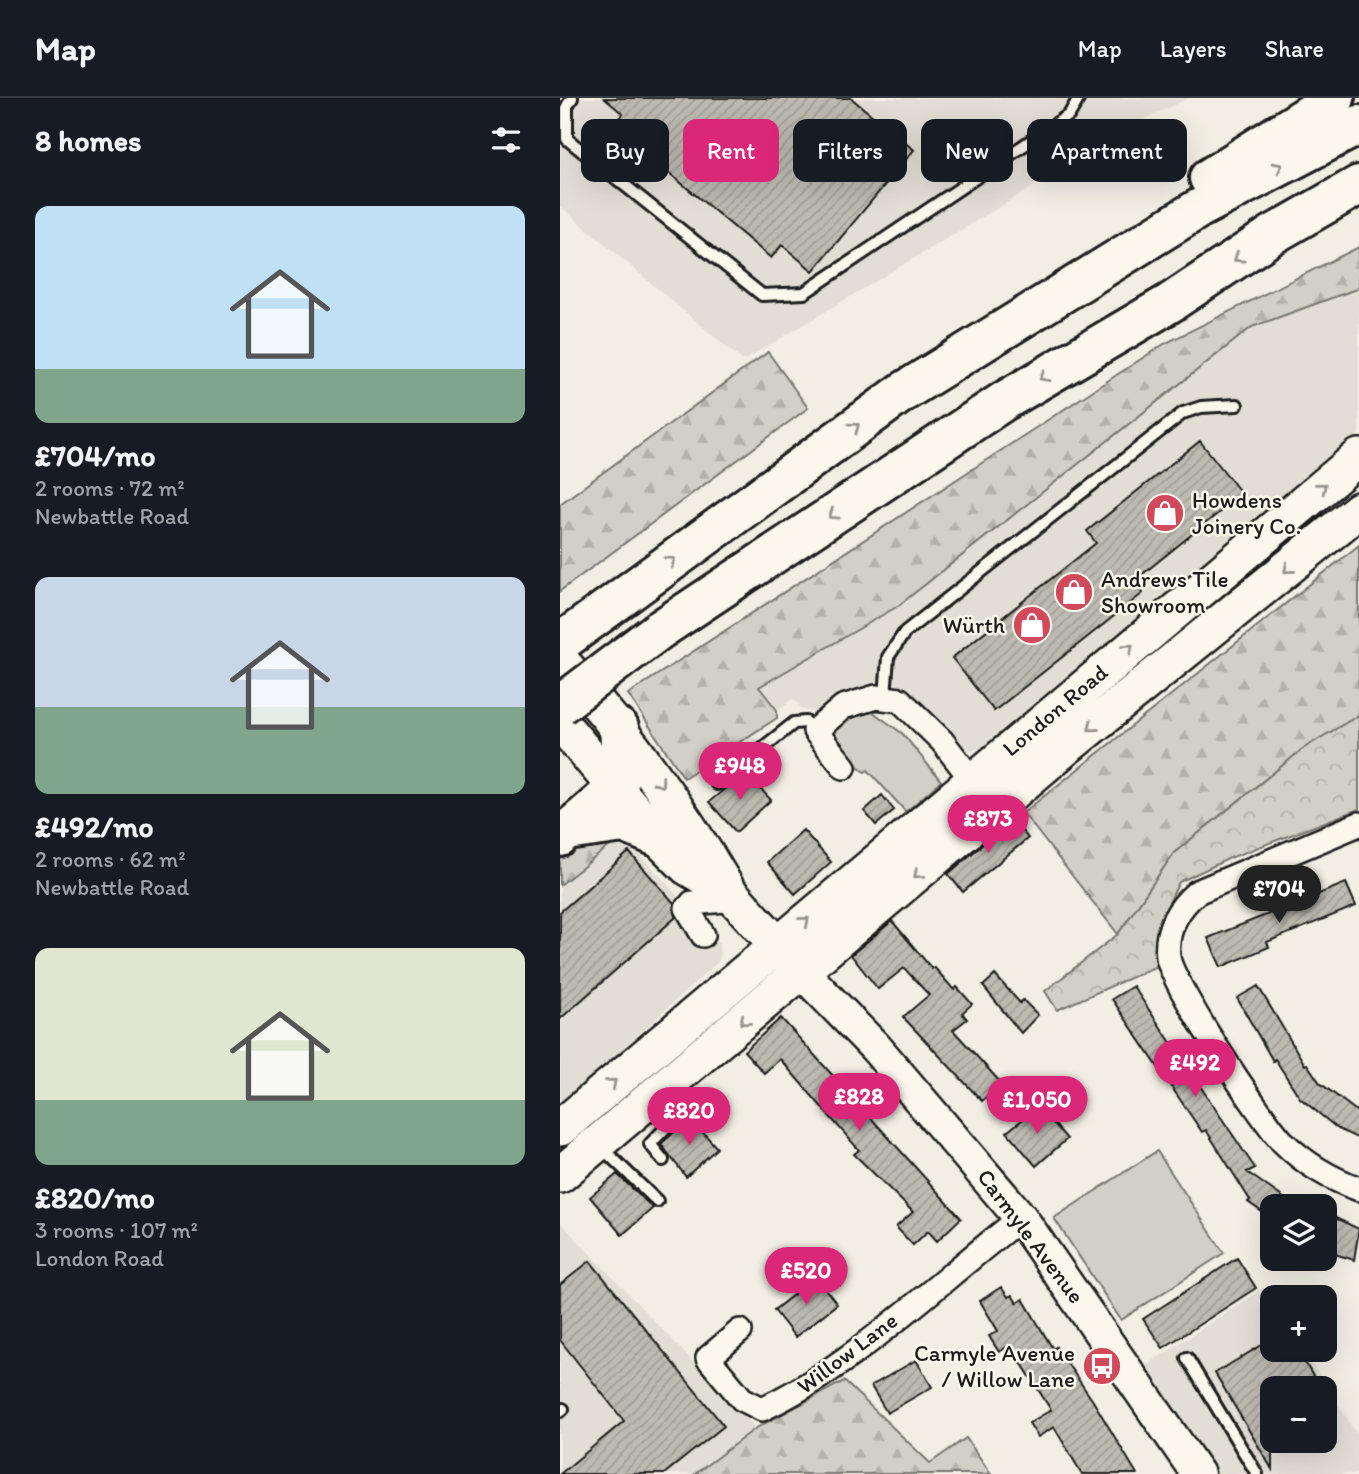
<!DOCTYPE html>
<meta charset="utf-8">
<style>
:root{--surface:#171b24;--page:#242831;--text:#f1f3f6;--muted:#9ea1a6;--line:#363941;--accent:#db2777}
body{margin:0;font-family:Itim,sans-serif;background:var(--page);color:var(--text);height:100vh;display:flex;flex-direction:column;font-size:26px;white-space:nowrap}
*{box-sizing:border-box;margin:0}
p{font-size:23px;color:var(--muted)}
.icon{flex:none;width:38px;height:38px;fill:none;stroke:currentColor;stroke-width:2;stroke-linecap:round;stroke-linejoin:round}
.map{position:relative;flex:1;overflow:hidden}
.sheet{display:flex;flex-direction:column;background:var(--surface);width:560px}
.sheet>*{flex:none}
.top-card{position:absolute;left:21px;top:21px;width:665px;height:63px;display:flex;gap:14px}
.controls{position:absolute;left:700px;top:1096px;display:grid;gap:14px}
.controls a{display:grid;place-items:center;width:77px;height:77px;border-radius:14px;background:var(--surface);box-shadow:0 7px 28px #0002;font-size:35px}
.price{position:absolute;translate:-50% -60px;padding:0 16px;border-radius:24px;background:var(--accent);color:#fff;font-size:23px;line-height:46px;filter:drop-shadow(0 2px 4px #0008)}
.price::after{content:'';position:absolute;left:50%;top:42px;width:21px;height:16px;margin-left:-10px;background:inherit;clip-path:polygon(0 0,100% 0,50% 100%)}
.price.active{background:#222;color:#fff}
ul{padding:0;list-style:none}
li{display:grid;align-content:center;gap:14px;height:371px;padding:0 35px}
li span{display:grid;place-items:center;height:217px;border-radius:14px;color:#555}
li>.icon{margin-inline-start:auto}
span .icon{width:126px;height:126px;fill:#fffc;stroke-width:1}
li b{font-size:30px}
h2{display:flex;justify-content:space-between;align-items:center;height:84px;padding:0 35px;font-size:30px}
.pill{padding:0 24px;border-radius:14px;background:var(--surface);box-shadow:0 7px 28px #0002;font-size:24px;line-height:63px}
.pill.active{background:var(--accent);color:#fff}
header{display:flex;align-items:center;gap:42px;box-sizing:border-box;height:98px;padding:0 35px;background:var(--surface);border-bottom:2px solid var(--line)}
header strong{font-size:33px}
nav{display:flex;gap:38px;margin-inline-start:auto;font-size:24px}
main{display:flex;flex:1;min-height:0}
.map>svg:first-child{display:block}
</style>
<header>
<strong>Map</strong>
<nav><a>Map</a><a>Layers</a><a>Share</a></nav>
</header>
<main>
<section class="sheet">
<h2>8 homes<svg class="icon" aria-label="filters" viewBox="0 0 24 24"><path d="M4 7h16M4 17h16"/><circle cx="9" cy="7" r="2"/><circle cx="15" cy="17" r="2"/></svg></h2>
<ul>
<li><span style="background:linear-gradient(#bfe0f5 75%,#7fa58c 0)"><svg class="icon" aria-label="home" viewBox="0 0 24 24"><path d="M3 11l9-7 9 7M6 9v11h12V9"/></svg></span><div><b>£704/mo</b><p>2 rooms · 72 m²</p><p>Newbattle Road</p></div></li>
<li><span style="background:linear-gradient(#c9d6e8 60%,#7fa58c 0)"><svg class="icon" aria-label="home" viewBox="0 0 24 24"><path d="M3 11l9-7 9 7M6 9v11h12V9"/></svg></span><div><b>£492/mo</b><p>2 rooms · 62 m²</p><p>Newbattle Road</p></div></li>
<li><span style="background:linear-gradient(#dfe7d0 70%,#7fa58c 0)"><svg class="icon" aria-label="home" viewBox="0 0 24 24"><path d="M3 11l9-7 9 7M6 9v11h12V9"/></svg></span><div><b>£820/mo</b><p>3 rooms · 107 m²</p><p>London Road</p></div></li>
</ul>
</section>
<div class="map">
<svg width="799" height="1376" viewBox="0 0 799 1376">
<defs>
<pattern id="forest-firs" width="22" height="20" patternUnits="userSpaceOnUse" patternTransform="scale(1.75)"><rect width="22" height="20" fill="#d2cfc6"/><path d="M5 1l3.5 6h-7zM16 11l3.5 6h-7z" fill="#b4b1aa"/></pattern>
<pattern id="park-crowns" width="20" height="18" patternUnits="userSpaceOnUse" patternTransform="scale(1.75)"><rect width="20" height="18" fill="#d2cfc6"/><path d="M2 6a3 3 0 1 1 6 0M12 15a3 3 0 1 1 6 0" fill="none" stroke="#b4b1aa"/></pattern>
<pattern id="building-hatch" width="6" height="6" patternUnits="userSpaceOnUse" patternTransform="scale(1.75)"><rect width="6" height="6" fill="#bdbab1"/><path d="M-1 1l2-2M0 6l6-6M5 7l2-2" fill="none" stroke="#a29f98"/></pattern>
</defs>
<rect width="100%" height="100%" fill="#f2eee4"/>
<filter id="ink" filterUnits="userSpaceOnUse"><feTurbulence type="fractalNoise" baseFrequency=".0143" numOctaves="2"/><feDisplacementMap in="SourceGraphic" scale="14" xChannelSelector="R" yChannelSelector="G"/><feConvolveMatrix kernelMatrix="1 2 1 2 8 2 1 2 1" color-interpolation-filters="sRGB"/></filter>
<g filter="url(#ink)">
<path fill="#e2ded5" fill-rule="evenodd" d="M 0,0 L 629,0 L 589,19 L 183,263 L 0,108 Z
M 799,190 L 799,336 L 419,651 L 409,653 L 385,625 L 347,599 L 277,602 L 259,613 L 244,612 L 233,601 L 217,612 L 199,589 L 338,508 L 692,229 Z
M 51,747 L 78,754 L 159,844 L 160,862 L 0,1008 L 0,787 Z
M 0,1124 L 196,1330 L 135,1376 L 0,1376 Z
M 703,1190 L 712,1205 L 712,1251 L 742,1251 L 799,1339 L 799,1376 L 648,1376 L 579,1272 ZM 712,1290 L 765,1290 L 765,1342 L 712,1342 Z"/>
<path fill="#d2cfc6" stroke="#777671" stroke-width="2" d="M 313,614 L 343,636 L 381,683 L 346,714 L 308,672 L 305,674 C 290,661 270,652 274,630 L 287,619 Z
M 597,1053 L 664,1155 L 561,1222 L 494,1120 Z"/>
<path fill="url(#forest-firs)" stroke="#777671" stroke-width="2" d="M 799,149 L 799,190 L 692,229 L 338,508 L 199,589 L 217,612 L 217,620 L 124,680 L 68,596 L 604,246 Z
M 208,254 L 248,310 L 0,493 L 0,406 Z
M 799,447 L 799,617 L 744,650 L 614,755 L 558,836 L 463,715 Z
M 51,747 L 0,787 L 0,762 L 14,753 Z
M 284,1283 L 370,1365 L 406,1340 L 431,1376 L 135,1376 L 196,1330 Z"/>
<path fill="url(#park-crowns)" stroke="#777671" stroke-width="2" d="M 799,617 L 799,711 L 670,760 L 619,784 C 607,809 589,840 597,868 L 497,912 L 485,893 L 558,836 L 614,755 L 744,650 Z"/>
<path fill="url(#building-hatch)" stroke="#1c1c1c" stroke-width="2" d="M 44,0 L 291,0 L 354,52 L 253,173 L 222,147 L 211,160 L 53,28 L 63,16 Z
M 640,343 L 682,396 L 574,483 L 583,495 L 434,613 L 392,560 L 536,445 L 527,433 Z
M 185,674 L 211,702 L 176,734 L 149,704 Z
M 322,697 L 334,712 L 316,727 L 304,713 Z
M 452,721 L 468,740 L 403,794 L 388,776 Z
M 243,732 L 271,764 L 235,796 L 207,764 Z
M 69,754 L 114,805 L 116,819 L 0,921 L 0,814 Z
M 786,785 L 796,808 L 707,844 L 709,849 L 661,869 L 648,840 Z
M 332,823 L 372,871 L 374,869 L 394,892 L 397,889 L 412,906 L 402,915 L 407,921 L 393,932 L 441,985 L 422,1003 L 343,919 L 369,897 L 344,870 L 318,891 L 291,857 Z
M 435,877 L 460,905 L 463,902 L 478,917 L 461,935 L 423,888 Z
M 573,888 L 695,1070 L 687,1074 L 735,1108 L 712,1108 L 712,1121 L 688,1104 L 690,1102 L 646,1032 L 642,1034 L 552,901 Z
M 698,888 L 745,967 L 747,966 L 760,985 L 799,1015 L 799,1041 L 778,1031 L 740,1000 L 715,961 L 713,963 L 677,900 Z
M 221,920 L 401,1120 L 377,1143 L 368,1133 L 353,1147 L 336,1129 L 353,1114 L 294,1056 L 299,1052 L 220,961 L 204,975 L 184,953 Z
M 479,1008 L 507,1041 L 476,1068 L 447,1034 Z
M 130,1020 L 157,1050 L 126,1079 L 101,1046 Z
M 57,1076 L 93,1110 L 62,1137 L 30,1099 Z
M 765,1115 L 799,1131 L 794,1162 L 765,1153 Z
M 677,1160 L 696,1190 L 603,1250 L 583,1221 Z
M 30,1163 L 164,1328 L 104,1376 L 0,1376 L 64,1323 L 0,1242 L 0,1187 Z
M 256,1179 L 277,1206 L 235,1239 L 214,1212 Z
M 441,1189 L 448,1199 L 452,1197 L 457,1205 L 463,1201 L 493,1251 L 496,1249 L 533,1303 L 577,1376 L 522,1376 L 494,1329 L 478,1339 L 469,1325 L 491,1312 L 450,1247 L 439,1254 L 429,1238 L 438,1233 L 420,1203 Z
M 712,1241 L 712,1251 L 737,1251 L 760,1290 L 712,1290 L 712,1371 L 655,1275 Z
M 356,1262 L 372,1289 L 327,1315 L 311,1288 Z"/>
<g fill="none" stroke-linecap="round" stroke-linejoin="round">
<g stroke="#1c1c1c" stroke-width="16">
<path id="lane" d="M 12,0 L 7,8 L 7,41 L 202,197 L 244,195 L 509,17 L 519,0
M 325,599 L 328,559 L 345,534 L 623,315 L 641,309 L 677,307
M 157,686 L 234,625 L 246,624 L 255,633
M 42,1050 L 97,1103
M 103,1062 L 90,1046 L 125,1010 L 109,991
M 627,1260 L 697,1376
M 0,1313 L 3,1311"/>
</g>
<g stroke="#1c1c1c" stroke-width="28">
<path id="street" d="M 284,669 L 255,633 L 283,609 L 316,599 L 340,602 L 382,643 L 420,692
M 799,726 L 637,794 C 617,811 605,832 608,859 C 611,885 701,1021 723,1044 C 744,1065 771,1081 799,1091
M 132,805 L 176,801
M 127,810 L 143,837
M 180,1233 L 148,1260 L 182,1301 L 202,1311 C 292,1270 381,1181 461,1120"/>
</g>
<g stroke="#1c1c1c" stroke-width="37">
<path id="secondary" d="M 242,874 L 316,950 L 461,1120 L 638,1376"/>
</g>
<g stroke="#1c1c1c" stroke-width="40">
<path id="primary" d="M 0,562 C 64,633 119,709 167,791
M 0,624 L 97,739 L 127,769 L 169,794 L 233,864
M 0,1030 L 799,359
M 0,1077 L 503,652 L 799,412"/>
</g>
<g stroke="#1c1c1c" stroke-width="44">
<path id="highway" d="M 649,80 L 775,0
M 98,533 L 444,303 L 610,205 L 712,137 L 799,87
M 0,545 L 343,294 L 638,111 L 799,27
M 7,733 L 64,725 L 97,739
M 0,739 L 58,689 L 61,659 L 59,630"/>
</g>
<use href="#lane" stroke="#fbf7ec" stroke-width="10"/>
<use href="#street" stroke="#fbf7ec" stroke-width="23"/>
<use href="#secondary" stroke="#fbf7ec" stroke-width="32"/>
<use href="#primary" stroke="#fbf7ec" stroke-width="35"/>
<use href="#highway" stroke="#fbf7ec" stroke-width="38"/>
<g stroke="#1c1c1c" stroke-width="44" stroke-linecap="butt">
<path id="highway-bridge" d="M 0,607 L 98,533"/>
</g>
<use href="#highway-bridge" stroke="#fbf7ec" stroke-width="38"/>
</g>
<defs><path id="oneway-chevron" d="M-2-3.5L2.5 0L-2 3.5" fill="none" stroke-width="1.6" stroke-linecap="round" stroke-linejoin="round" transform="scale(1.75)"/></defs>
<g stroke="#97948e">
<use href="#oneway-chevron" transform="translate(718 69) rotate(-28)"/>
<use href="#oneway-chevron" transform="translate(678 160) rotate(146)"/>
<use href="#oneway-chevron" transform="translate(484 279) rotate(150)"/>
<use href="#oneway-chevron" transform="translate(295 329) rotate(-36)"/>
<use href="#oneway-chevron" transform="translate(762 389) rotate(-39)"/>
<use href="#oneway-chevron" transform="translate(273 417) rotate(146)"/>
<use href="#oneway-chevron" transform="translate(111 463) rotate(-36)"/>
<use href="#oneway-chevron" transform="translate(728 471) rotate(140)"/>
<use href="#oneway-chevron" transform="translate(569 550) rotate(-40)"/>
<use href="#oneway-chevron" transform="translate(532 629) rotate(141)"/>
<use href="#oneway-chevron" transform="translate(100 685) rotate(53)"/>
<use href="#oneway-chevron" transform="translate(358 776) rotate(140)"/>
<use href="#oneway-chevron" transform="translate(245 823) rotate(-40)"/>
<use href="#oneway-chevron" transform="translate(184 923) rotate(140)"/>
<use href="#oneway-chevron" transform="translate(52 985) rotate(-40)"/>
</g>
</g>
<defs>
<g id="shop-disc" transform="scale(2.0125)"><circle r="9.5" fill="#d1495b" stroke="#fbf7ec"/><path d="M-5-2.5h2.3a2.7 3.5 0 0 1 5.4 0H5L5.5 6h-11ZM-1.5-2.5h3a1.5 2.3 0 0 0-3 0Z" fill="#fff"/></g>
<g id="bus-disc" transform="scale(2.0125)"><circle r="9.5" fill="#d1495b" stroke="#fbf7ec"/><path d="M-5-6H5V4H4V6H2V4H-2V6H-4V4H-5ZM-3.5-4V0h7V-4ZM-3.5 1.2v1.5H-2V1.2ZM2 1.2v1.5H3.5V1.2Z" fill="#fff"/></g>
</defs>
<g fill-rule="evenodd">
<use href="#shop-disc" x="605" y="415"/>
<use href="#shop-disc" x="514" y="494"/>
<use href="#shop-disc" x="472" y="527"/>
<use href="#bus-disc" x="542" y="1268"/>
</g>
<g text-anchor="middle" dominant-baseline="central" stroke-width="5" stroke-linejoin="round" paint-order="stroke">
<g font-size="23" fill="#1c1c1c" stroke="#fbf7ec" text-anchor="start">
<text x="632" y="402">Howdens<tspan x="632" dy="26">Joinery Co.</tspan></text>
<text x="541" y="481">Andrews Tile<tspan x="541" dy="26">Showroom</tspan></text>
<text x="445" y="527" text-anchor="end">Würth</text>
<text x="515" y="1255" text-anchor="end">Carmyle Avenue<tspan x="515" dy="26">/ Willow Lane</tspan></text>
</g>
<g font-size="23" fill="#1c1c1c" stroke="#fbf7ec">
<text transform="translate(495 612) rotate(-40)">London Road</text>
<text transform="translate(471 1138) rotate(53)">Carmyle Avenue</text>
<text transform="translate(287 1255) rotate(-37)">Willow Lane</text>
</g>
</g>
</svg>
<div class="controls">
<a><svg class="icon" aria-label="layers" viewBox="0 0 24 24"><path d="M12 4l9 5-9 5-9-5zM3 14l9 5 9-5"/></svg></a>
<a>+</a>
<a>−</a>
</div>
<b class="price" style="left:180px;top:704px">£948</b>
<b class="price" style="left:428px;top:757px">£873</b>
<b class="price active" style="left:719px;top:827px">£704</b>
<b class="price" style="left:635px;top:1001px">£492</b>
<b class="price" style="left:299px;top:1035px">£828</b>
<b class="price" style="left:477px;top:1038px">£1,050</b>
<b class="price" style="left:129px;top:1049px">£820</b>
<b class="price" style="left:246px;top:1209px">£520</b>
<div class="top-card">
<a class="pill">Buy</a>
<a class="pill active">Rent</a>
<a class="pill">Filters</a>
<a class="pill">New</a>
<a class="pill">Apartment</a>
</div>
</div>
</main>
